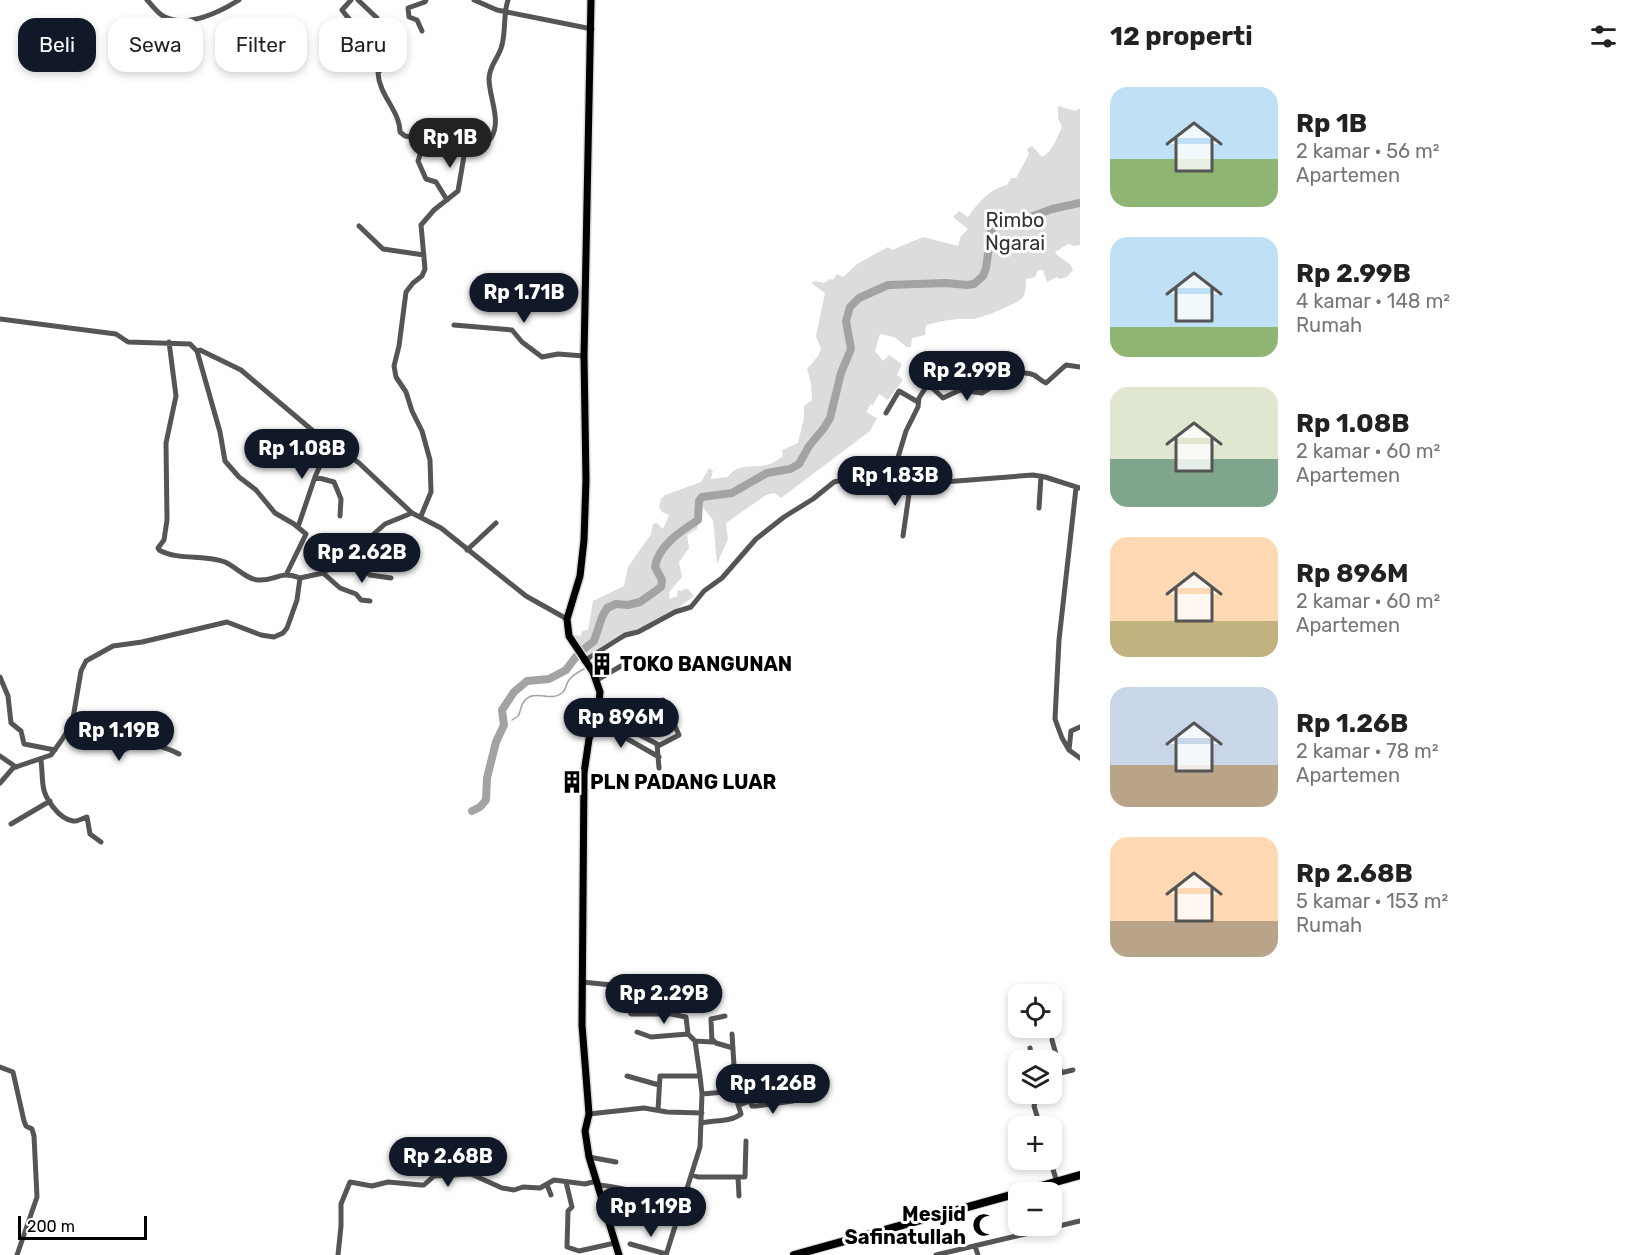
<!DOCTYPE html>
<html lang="id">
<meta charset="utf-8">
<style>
:root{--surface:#fff;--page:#f6f6f6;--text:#222;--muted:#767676;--accent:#111827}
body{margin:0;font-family:Rubik,sans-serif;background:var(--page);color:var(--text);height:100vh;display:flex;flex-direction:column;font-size:22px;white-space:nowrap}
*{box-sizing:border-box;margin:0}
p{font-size:20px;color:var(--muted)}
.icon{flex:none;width:33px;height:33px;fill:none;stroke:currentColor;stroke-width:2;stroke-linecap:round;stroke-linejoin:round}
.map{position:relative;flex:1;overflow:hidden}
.side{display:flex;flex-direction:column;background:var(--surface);width:570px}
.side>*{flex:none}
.top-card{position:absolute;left:18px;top:18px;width:570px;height:54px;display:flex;gap:12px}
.tools{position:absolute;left:1008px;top:984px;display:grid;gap:12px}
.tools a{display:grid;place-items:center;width:54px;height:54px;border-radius:12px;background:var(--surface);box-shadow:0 3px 9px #0003;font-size:30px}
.scale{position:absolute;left:18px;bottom:15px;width:129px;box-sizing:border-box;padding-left:6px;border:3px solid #000;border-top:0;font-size:16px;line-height:21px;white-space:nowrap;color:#000;-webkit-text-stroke:4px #fff;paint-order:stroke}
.price{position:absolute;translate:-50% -51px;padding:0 14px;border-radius:21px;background:var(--accent);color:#fff;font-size:20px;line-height:39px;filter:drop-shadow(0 2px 3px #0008)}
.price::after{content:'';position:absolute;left:50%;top:36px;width:18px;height:14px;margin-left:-9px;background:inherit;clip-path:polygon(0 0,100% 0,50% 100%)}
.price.selected{background:#222;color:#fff}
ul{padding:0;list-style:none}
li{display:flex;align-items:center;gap:18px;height:150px;padding:0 30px}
li span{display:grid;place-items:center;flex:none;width:168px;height:120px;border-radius:18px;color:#555}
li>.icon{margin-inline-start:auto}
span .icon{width:72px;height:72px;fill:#fffc;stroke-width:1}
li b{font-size:26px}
h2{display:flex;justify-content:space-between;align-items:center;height:72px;padding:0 30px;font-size:26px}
.tag{padding:0 21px;border-radius:18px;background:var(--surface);box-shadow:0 3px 9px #0003;font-size:21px;line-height:54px}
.tag.selected{background:var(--accent);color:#fff}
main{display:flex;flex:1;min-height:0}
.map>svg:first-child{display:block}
</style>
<main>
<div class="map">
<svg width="1080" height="1255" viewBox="0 0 1080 1255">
<rect width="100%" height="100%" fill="#fff"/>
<path fill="#dcdcdc" d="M 1058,106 L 1075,111 L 1080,108 L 1080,245 L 1074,246 L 1068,244 L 1055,252 C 1060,260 1071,261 1073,270 L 1067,277 L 1059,279 L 1057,277 L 1047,282 L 1043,270 L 1038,270 L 1035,277 L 1026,279 C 1026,284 1026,293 1023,297 C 1020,303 979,319 972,319 C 955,318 942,321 926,325 L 925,335 L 912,338 L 911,347 L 907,347 L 894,337 L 880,334 L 875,351 L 883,361 L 889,355 L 902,364 L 897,375 L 903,380 L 888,400 L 879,394 L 873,405 L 871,404 L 866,412 L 877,418 L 870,431 L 781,498 L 774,493 L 766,495 L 726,523 L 728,539 L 717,564 L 713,520 L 701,505 L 697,529 L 687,535 L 689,548 L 679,562 L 682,577 L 669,592 L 670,599 L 677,596 L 678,590 L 682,591 L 684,589 L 688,589 L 694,596 L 650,629 L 610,645 L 589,660 L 567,634 L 581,636 L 582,631 L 588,630 L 593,601 L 624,586 L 628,567 L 651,534 L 653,524 L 657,523 L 663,529 L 669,515 L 662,512 L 659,507 L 661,499 L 665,495 L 701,482 L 709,468 L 713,471 L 711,479 L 728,477 C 737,462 756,469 770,464 C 774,463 779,459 783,456 L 782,450 L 798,443 L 804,418 L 804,406 L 812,400 L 811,383 L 807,369 L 818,356 L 821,349 L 816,336 L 825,293 L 811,283 L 815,281 L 825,283 L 829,279 L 833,280 L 837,274 L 843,277 L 857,264 L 888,247 L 892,250 L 923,237 L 958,246 L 961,236 L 968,229 L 953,217 L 959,211 L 968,217 C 978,203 989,189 1007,185 L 1011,178 L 1016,178 L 1029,154 L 1027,149 L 1032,146 L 1042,157 C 1054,150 1056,139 1062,127 L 1058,118 Z"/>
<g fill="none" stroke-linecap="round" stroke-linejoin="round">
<path stroke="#a3a3a3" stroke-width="1.5" d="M 512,720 L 518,716 C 521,712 520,707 523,703 C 533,687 550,703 562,693 C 566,690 566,684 569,680 C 573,675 578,672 584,669"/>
<path stroke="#a3a3a3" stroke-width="8" d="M 472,811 L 480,807 L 486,800 L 487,778 L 496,742 L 504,725 L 502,710 L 514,692 L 527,681 L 549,679 L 566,670 L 578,654 L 594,641 L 602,617 L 607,608 L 616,604 L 628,605 L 640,602 L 661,587 L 662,580 L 655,567 C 658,546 681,531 698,520 L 699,501 L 702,497 L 732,493 L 767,473 L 790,469 L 799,464 L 809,446 L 824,428 L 830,418 L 841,373 L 851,349 L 846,321 L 850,307 L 859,298 L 888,285 L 946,283 L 967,285 L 974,284 L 983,276 L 986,268 L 992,227 L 997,224 L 1022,220 L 1052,209 L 1080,203"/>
<g stroke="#dbdbdb" stroke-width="10">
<path id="major" d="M 591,0 L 584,356 L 586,480 L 584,540 L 580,576 L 567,619 L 569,636 L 593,672 L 600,692 L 598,711 L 589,739 L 584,773 L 582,1025 L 589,1114 L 585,1131 L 589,1157 L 619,1255"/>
</g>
<g stroke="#dbdbdb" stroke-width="10">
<path id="highway" d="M 1020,1192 L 1080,1175
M 794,1255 L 1018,1193"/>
</g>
<path stroke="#555" stroke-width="5" d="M 147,0 C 153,6 158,14 165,17 C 188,28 220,12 239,0
M 351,0 L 342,10 C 350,21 360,30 367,42 C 373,51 377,59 383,67 L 378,73 C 379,95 400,111 400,132 L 405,136 L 416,138 L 421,152 L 418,161 L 426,179 L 436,182 L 447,200
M 358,0 L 377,18
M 474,0 L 497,10 L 592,29
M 422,31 L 417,20 L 409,17 L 408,8 L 425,2 L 426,0
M 359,226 L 383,249 L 424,255
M 0,319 L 116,334 L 128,342 L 190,344 L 197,351 L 200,350 L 241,370 L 312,430 L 359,463 L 412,513 L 441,528 L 526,596 L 567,619
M 454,325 L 512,330 L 522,342 L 542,357 L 558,354 L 584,356
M 169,342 L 176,396 L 166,443 L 167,520 L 164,540 L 158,548 L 159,550 C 179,561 204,554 225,562 C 236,567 246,579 258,580 C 277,581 279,570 300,578
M 197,351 L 220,432 L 225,461 L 239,477 L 256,490 L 275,513 L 294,524 L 306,534 L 287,573
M 886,413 L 899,391 L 918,402
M 315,477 L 334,482 L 341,499 L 340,516
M 892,477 L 906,431 L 918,407 L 919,398 L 928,384 L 943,398 L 960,390 L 982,393 C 997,385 1016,367 1034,375 C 1039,378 1041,381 1046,383 L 1066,365 L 1080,367
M 1076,488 L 1059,640 L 1055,719 L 1062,738 L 1069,750 L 1080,758
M 1039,508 L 1041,476
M 421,516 L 431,492 L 430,460 L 422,431 L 412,411 L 406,392 L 396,377 L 394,366 L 399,346 L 406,292 L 413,283 L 422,276 L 425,269 L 421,225 L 434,210 L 458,191 L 464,156 C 472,149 485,146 491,138 C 502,121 489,97 489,79 C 489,65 499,58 502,45 C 506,30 503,15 508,0
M 298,527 L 315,477 L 330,443
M 903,536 L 911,480
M 467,550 L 496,523
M 348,557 L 370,575 L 391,578
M 323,573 L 340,588 L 356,594 L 361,600 L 370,601
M 584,661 L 625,635 L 638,632 L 675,612 L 691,607 L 704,591 L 722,578 L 756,539 L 784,517 L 813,499 L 834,482 L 859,476 L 875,476 L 931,483 L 1033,475 L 1045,477 L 1080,488
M 0,677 L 8,696 L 11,723 L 21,731 L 24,744 L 55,750
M 597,680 L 621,666 L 637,663
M 598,711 L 617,715 L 619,724 L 657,744 L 659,768
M 617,715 L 623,714 L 631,717
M 618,722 L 617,733 L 659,757
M 72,724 L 97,729 L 104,737 L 122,751 L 144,740 C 155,746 167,747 179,754
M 658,746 L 679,735 L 663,700
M 1069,750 L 1071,731 L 1080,727
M 0,756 L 16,767
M 41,760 C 42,768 42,777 43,785 C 44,798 59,819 73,821 C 77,822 83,818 87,817 L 90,834 L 101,842
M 0,783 L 13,768 L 51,755 L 61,741 L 72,724 L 81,671 L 86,661 L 113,646 L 142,642 L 227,622 L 261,635 L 274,637 L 283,633 L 287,628 L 297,600 L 300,578 L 323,573 L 348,557 L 385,524 L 412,513
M 11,824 L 50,801
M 582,982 L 612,985 L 631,1014 L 671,1014 L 686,1017 L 688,1034 L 695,1041 L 700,1076 L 702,1094 L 700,1147 L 666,1255
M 637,1032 L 651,1037 L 688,1034
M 713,1040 L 716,1043 L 733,1048
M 1052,1040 L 1061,1073
M 695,1041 L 712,1042 L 711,1019 L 725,1016
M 1030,1048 L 1032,1060
M 0,1067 L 13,1072 L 24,1121 L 26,1126 L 32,1129 L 34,1136 L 37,1197 L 17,1255
M 1052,1075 L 1073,1070
M 627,1076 L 659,1085
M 702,1094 L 736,1091
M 1038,1094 L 1034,1106 L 1040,1126
M 739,1105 L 750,1101 L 752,1106 L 756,1106 L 793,1101 L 805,1097
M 658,1110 L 660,1076 L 700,1076
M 589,1114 L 644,1108 L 667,1112 L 702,1113
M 702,1123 C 714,1120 731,1122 741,1114 L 736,1098 L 732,1034
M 589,1157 L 616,1162
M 1050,1160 L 1057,1182
M 692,1175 L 698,1177 L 745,1177 L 746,1141
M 738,1177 L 739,1196
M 566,1182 L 572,1207 L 568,1211 L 567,1247 L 579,1251 L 615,1243
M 547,1185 L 551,1195
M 598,1185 C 626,1187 653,1198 680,1206
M 608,1220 L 634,1216 L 675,1224
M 630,1244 L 666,1254
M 975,1246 L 978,1255
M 338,1255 L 341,1226 L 341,1204 L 350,1182 L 372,1186 L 388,1182 L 421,1185 L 424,1185 L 434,1176 L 471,1174 L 502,1188 L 514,1190 L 523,1187 L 540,1188 L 554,1180 L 585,1184 L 597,1181
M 936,1255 L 1080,1221"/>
<use href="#major" stroke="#000" stroke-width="7"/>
<use href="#highway" stroke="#000" stroke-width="8"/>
</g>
<defs>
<g id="building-bare" transform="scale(1.8)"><path d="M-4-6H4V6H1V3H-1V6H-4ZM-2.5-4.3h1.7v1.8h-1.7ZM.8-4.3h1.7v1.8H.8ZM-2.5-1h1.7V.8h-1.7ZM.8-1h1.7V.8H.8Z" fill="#000" stroke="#fff" stroke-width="2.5" paint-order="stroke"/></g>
<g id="mosque-bare" transform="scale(1.8)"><path d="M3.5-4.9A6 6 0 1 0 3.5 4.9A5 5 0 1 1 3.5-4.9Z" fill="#000" stroke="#fff" stroke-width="2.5" paint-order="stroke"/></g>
</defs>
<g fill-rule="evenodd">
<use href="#building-bare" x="602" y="664"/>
<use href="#building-bare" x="572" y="782"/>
<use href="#mosque-bare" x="984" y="1225"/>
</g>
<g text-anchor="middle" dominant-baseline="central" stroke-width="6" stroke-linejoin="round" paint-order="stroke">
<g font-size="20" fill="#333" stroke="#fff">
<text x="1015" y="220">Rimbo<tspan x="1015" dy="23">Ngarai</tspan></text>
</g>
<g font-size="20" font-weight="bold" fill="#000" stroke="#fff" text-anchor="start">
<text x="620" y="664">TOKO BANGUNAN</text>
<text x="590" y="782">PLN PADANG LUAR</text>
<text x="966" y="1214" text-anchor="end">Mesjid<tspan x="966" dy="23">Safinatullah</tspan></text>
</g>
</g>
</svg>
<div class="tools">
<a><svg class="icon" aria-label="locate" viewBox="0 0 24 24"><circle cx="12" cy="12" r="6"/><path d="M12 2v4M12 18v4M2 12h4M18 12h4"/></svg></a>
<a><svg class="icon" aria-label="layers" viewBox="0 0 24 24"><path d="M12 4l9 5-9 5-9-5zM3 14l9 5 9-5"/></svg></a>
<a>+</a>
<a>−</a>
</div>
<div class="scale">200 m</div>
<b class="price selected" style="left:450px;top:169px">Rp 1B</b>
<b class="price" style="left:524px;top:324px">Rp 1.71B</b>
<b class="price" style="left:967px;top:402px">Rp 2.99B</b>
<b class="price" style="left:302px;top:480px">Rp 1.08B</b>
<b class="price" style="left:895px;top:507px">Rp 1.83B</b>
<b class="price" style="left:362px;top:584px">Rp 2.62B</b>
<b class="price" style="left:621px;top:749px">Rp 896M</b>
<b class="price" style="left:119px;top:762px">Rp 1.19B</b>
<b class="price" style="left:664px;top:1025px">Rp 2.29B</b>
<b class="price" style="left:773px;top:1115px">Rp 1.26B</b>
<b class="price" style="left:448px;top:1188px">Rp 2.68B</b>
<b class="price" style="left:651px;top:1238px">Rp 1.19B</b>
<div class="top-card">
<a class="tag selected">Beli</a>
<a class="tag">Sewa</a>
<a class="tag">Filter</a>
<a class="tag">Baru</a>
</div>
</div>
<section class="side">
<h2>12 properti<svg class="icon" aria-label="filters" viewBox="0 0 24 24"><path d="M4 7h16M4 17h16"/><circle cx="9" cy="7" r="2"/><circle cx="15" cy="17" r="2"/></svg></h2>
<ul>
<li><span style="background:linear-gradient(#bfe0f5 60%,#8fb573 0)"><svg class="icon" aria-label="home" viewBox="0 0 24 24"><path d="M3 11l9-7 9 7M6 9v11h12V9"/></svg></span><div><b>Rp 1B</b><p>2 kamar · 56 m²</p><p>Apartemen</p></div></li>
<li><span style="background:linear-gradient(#bfe0f5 75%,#8fb573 0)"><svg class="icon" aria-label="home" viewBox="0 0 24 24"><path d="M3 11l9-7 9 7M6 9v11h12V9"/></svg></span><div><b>Rp 2.99B</b><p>4 kamar · 148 m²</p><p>Rumah</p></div></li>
<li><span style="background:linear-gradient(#dfe7d0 60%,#7fa58c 0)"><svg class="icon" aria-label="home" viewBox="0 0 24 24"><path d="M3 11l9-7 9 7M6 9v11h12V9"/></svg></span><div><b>Rp 1.08B</b><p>2 kamar · 60 m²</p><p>Apartemen</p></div></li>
<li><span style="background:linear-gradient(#ffd9b3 70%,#c2b280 0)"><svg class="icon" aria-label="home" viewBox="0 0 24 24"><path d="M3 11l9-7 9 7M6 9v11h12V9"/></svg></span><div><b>Rp 896M</b><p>2 kamar · 60 m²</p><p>Apartemen</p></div></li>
<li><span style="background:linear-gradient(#c9d6e8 65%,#b9a48a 0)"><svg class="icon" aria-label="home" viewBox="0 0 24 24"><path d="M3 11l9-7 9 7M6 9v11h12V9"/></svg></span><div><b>Rp 1.26B</b><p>2 kamar · 78 m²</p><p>Apartemen</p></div></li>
<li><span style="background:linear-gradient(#ffd9b3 70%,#b9a48a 0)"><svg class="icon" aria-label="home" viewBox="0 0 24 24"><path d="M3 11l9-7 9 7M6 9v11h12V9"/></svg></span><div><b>Rp 2.68B</b><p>5 kamar · 153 m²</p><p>Rumah</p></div></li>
</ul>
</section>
</main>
